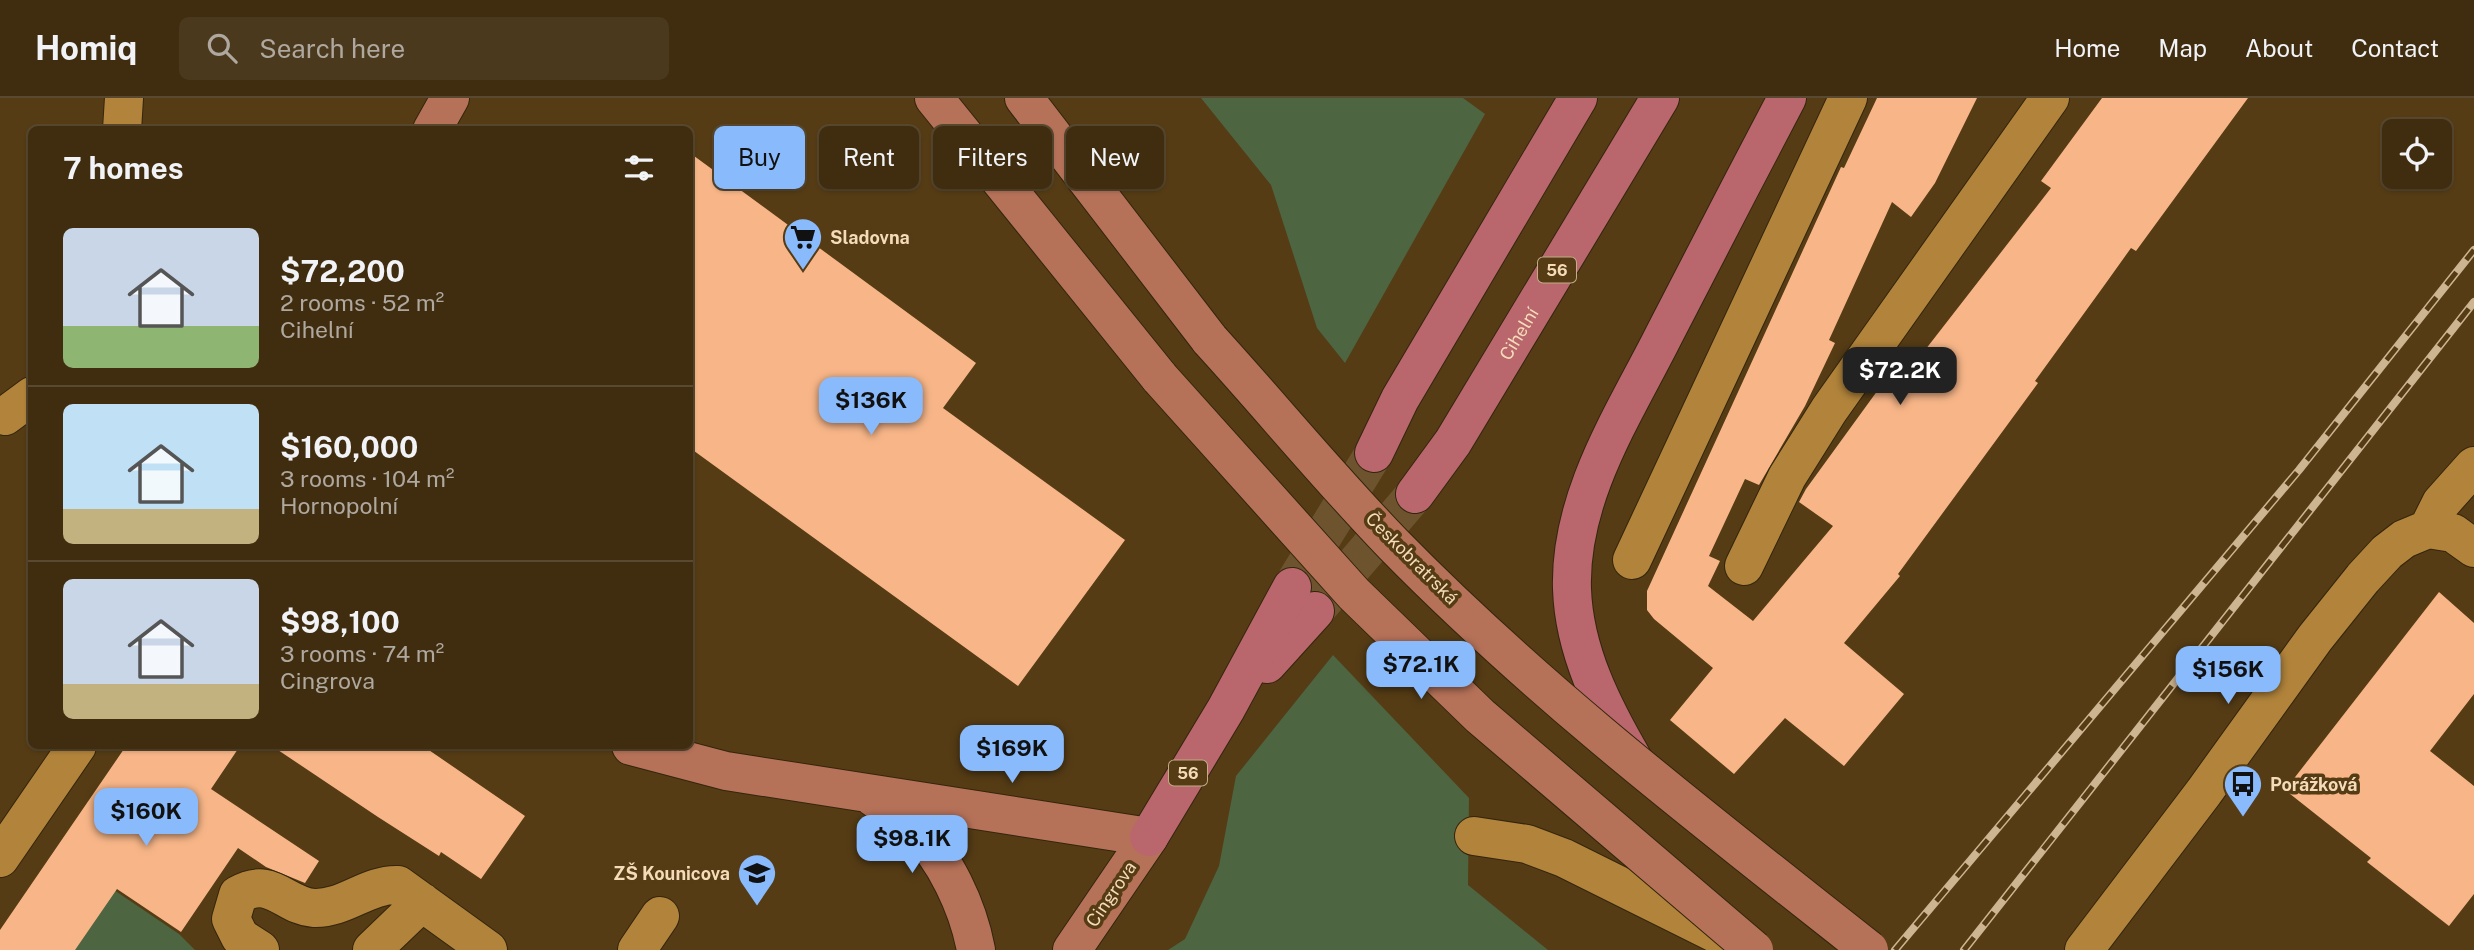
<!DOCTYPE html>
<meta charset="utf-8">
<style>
:root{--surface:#402d10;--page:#4b391e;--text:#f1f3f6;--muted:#aea89f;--line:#594930;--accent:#89bafc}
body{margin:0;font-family:"Public Sans",sans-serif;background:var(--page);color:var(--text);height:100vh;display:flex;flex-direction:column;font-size:26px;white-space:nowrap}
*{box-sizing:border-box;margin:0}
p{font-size:23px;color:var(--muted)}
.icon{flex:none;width:38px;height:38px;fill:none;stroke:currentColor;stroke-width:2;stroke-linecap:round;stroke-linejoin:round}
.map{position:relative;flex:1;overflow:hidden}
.drawer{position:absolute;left:28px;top:28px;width:665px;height:623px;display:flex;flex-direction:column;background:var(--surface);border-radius:10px;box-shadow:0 2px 5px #0004,0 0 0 2px var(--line)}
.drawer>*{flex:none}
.banner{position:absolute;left:714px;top:28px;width:665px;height:63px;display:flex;gap:14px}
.fabs{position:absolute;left:2382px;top:21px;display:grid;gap:14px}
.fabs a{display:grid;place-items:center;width:70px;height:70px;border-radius:10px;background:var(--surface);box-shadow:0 2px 5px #0004,0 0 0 2px var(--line);font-size:35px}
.price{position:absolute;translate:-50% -60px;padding:0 16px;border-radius:14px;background:var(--accent);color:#111;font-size:23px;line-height:46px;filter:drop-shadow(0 2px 4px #0008)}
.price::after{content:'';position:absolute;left:50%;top:42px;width:21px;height:16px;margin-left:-10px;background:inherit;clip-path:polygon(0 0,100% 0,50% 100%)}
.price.active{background:#222;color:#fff}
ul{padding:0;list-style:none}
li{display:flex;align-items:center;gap:21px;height:175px;padding:0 35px}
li+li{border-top:2px solid var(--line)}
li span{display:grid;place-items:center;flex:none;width:196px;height:140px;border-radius:10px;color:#555}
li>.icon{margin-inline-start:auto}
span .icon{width:84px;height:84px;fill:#fffc;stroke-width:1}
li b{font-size:30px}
h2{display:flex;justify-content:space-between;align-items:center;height:84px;padding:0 35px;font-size:30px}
.tag{padding:0 24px;border-radius:10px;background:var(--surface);box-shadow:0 2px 5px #0004,0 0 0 2px var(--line);font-size:24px;line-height:63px}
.tag.active{background:var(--accent);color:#111}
header{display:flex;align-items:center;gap:42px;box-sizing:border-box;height:98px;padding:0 35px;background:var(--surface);border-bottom:2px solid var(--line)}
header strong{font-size:33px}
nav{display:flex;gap:38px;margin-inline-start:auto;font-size:24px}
.search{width:490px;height:63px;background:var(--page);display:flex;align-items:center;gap:18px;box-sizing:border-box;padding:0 24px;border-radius:10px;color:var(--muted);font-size:26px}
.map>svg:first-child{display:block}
</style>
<header>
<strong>Homiq</strong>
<div class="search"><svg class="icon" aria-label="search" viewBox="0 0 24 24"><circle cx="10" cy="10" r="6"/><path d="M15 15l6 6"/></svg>Search here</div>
<nav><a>Home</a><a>Map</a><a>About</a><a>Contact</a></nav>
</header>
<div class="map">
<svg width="2474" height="852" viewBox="0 0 2474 852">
<rect width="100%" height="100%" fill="#553c15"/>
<path fill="#4d6541" d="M 1201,0 L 1463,0 L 1485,16 L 1345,265 L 1317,230 L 1271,87 Z
M 1333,557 L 1469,700 L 1468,787 L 1548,852 L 1168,852 L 1185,841 L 1219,768 L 1236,678 Z
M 114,792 L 179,836 L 195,852 L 73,852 Z"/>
<path fill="#f8b688" d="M 1877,0 L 1977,0 L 1935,85 L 1911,119 L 1892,104 L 1829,242 L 1835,245 L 1805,308 L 1759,387 L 1745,381 L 1709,458 L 1720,463 L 1708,488 L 1753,523 L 1833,428 L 1799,404 L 1806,391 L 1883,285 L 1894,292 L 2051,90 L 2041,83 L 2102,0 L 2248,0 L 2136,153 L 2131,150 L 2106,185 L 2035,283 L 2038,285 L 1898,476 L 1900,478 L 1844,545 L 1904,596 L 1844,668 L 1785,620 L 1734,676 L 1670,622 L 1713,570 L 1654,521 L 1647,512 L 1647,493 L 1841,69 L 1844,70 Z
M 690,55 L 976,265 L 943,310 L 1125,442 L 1018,588 L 690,350 Z
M 2439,494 L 2474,525 L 2474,596 L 2430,653 L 2474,688 L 2474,796 L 2449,828 L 2367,764 L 2371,760 L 2285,692 Z
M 126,648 L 240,648 L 211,691 L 319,763 L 305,785 L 266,769 L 238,750 L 181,834 L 117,791 L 75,852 L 0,852 L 0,832 Z
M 272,648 L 423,648 L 525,718 L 481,781 L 441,754 L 439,758 L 378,719 Z"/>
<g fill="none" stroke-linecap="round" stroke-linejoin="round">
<path stroke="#6d542e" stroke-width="38" stroke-dasharray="38 19" stroke-linecap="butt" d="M 1292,489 L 1374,355
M 1315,513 L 1415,396"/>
<g stroke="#34250e" stroke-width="40">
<path id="minor" d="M 122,32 L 124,0
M 5,318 L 32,298
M 2428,431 L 2453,435 L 2474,450
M 1632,462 L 1848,0
M 1744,468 L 1787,379 L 1829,312 L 2050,0
M 1474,738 L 1527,746 L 1564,760 L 1733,844
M 0,760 L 77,648
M 260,852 L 240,839 L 231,821 L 238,797 C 272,777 284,808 314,810 C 345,811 367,786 398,787 L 488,852
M 372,852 L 422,804
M 637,852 L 660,818
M 2084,852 L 2204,694 L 2315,540 L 2363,480 L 2387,454 L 2404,441 L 2428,431 L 2441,405 L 2474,368"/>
</g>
<g stroke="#34250e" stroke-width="40">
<path id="major" d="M 934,0 L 1160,280
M 1024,0 L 1210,242
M 432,32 L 450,0
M 631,648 L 726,673 L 1149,739 L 1072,852
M 873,699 C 885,708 901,717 912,728 C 945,759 968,809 976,852"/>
</g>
<g stroke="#34250e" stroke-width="40">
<g id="highway">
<path d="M 1374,355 L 1400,301 L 1578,0"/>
<path id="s1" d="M 1415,396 L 1453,344 L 1660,0"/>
<path d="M 1267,566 L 1315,513"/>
<path d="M 1634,663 C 1603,610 1574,553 1572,491 C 1569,398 1625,315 1665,235 C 1705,157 1746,78 1787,0"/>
<path d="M 1149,739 L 1226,611 L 1292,489"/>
</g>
</g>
<use href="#minor" stroke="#b2843b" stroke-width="38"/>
<use href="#major" stroke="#b67259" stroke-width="38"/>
<use href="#highway" stroke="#b9666d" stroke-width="38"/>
<g stroke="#ceb591" stroke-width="8">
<path id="rail" d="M 1895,852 L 2299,372 L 2474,152
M 1964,852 L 2474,204"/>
</g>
<use href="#rail" stroke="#553c15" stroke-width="5" stroke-dasharray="16" stroke-linecap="butt"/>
<g stroke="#34250e" stroke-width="40" stroke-linecap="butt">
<path id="major-bridge" d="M 1210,242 C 1272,310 1330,381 1394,447 C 1540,596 1706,723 1869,852
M 1160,280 L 1354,496 L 1480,618 L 1754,852"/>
</g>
<use href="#major-bridge" stroke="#b67259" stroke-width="38"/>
</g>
<defs>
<g id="supermarket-pin" transform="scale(2.0125)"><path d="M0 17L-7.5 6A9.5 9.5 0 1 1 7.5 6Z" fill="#89bafc" stroke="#553c15"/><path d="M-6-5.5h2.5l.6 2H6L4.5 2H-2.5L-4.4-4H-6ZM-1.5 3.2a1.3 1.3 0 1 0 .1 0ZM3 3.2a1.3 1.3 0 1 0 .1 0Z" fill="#111"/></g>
<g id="bus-pin" transform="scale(2.0125)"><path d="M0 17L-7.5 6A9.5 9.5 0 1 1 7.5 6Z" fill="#89bafc" stroke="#553c15"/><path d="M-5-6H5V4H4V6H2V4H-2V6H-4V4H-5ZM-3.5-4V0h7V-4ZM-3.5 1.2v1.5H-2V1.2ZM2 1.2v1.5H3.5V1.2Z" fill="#111"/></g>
<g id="school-pin" transform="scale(2.0125)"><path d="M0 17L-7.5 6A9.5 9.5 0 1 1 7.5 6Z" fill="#89bafc" stroke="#553c15"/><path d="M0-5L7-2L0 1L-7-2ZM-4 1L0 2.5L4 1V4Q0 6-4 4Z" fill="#111"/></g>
</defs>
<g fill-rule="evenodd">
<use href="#supermarket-pin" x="803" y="139"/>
<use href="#bus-pin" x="2243" y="686"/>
<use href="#school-pin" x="757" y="775"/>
</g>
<g text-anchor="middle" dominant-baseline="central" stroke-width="7" stroke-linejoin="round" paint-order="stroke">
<g fill="#553c15" stroke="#c5ac88" stroke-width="2">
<rect x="1538" y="159.5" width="38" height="25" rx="5"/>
<rect x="1169" y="662.5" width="38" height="25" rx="5"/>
</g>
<g font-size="16" font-weight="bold" fill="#f5dcb9">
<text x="1557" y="172">56</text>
<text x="1188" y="675">56</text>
</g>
<g font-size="18" font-weight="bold" fill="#f5dcb9" stroke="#553c15" text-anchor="start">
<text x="830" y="139">Sladovna</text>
<text x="2270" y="686">Porážková</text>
<text x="730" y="775" text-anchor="end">ZŠ Kounicova</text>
</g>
<g font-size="18" fill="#f5dcb9" stroke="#553c15">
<text stroke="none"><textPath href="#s1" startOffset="191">Cihelní</textPath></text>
<text transform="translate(1412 460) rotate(45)">Českobratrská</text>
<text transform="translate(1111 796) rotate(-56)">Cingrova</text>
</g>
</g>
</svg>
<div class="fabs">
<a><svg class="icon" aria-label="locate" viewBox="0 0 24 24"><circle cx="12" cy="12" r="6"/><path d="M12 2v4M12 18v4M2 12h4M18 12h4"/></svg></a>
</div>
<b class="price active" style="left:1900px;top:309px">$72.2K</b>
<b class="price" style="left:871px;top:339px">$136K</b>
<b class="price" style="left:1421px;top:603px">$72.1K</b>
<b class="price" style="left:2228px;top:608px">$156K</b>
<b class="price" style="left:1012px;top:687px">$169K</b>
<b class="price" style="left:146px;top:750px">$160K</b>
<b class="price" style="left:912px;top:777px">$98.1K</b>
<div class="banner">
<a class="tag active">Buy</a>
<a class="tag">Rent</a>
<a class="tag">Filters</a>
<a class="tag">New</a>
</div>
<section class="drawer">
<h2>7 homes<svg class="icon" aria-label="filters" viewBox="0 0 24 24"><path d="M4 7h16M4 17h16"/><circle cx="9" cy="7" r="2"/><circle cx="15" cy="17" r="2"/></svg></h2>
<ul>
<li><span style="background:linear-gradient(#c9d6e8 70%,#8fb573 0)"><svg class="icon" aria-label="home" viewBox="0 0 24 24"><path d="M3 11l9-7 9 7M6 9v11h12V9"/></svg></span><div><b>$72,200</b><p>2 rooms · 52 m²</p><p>Cihelní</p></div></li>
<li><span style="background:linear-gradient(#bfe0f5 75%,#c2b280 0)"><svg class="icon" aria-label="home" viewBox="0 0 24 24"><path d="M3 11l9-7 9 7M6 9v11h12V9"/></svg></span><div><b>$160,000</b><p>3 rooms · 104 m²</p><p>Hornopolní</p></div></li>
<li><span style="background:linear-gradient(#c9d6e8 75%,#c2b280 0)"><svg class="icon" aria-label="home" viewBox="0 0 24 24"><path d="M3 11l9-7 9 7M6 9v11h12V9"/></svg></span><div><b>$98,100</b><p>3 rooms · 74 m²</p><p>Cingrova</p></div></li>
</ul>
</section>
</div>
